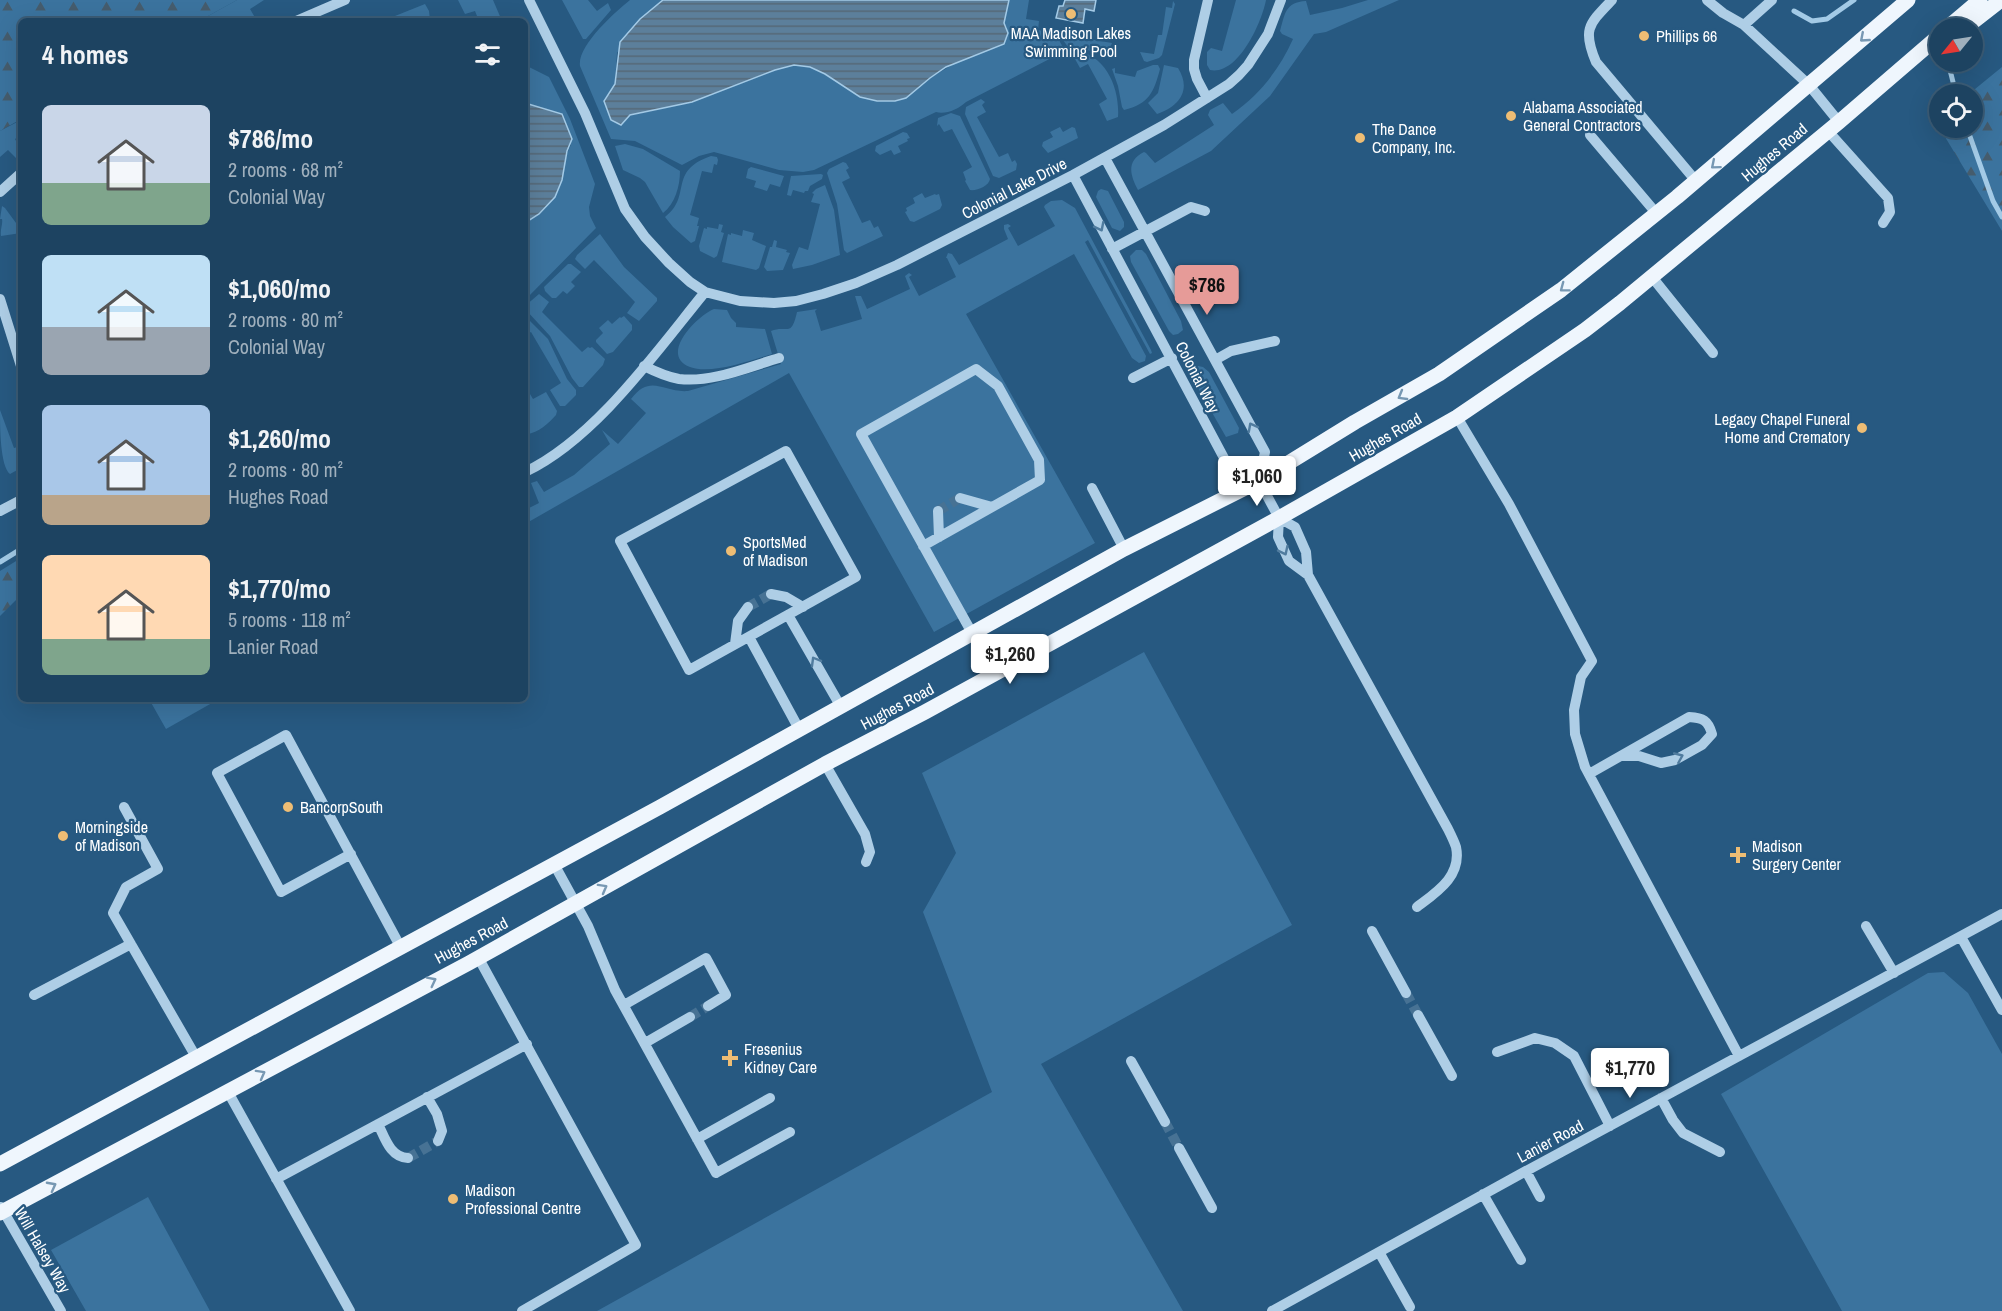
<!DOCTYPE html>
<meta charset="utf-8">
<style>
:root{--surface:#1d4361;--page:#254a67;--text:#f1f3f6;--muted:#a0b0bd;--line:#3b5c76;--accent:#e69b98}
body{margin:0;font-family:"Archivo Narrow",sans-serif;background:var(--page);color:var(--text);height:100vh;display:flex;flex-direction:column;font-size:22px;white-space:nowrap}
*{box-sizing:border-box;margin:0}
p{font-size:20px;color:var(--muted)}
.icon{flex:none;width:33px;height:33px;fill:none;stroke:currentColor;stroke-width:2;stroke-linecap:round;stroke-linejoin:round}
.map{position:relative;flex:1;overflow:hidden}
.sheet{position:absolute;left:18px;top:18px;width:510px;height:684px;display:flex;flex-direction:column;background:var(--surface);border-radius:9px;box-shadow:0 6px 24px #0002,0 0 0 2px var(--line)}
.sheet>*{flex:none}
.needle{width:39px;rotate:240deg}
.fabs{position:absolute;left:1929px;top:18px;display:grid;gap:12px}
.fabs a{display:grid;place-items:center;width:54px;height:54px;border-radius:50%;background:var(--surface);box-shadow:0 6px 24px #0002,0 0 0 2px var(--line);font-size:30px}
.price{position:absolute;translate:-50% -51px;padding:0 14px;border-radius:6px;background:#fff;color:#222;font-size:20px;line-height:39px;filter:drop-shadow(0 2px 3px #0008)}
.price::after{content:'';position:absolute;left:50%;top:36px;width:18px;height:14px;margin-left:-9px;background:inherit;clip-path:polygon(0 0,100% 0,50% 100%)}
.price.active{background:var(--accent);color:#111}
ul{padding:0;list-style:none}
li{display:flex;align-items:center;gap:18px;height:150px;padding:0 24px}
li span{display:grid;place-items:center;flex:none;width:168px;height:120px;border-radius:9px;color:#555}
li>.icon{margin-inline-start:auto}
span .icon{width:72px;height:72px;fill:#fffc;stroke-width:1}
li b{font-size:26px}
h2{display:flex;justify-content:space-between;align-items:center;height:72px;padding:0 24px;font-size:26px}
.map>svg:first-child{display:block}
</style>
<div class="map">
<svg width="2002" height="1311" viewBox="0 0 2002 1311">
<defs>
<pattern id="forest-firs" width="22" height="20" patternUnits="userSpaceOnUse" patternTransform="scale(1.5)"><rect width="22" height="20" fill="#3b739e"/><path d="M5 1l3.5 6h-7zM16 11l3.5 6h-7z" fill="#455c6d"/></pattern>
<pattern id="water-rules" width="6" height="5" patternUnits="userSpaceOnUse" patternTransform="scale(1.5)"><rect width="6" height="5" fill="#5c7f9b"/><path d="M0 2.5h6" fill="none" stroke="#556877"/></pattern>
</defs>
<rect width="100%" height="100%" fill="#275981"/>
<path fill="#3b739e" d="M 237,0 L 264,0 L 250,9 L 257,21 L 199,21 Z
M 458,0 L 493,0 L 502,21 L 479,21 L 475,11 L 465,14 Z
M 562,0 L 588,0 L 597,11 L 608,3 L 611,10 L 586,39 L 583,39 Z
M 630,0 L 663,0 L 640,19 L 617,53 L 615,84 L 604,101 L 629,116 L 692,102 L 775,70 L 794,65 L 810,67 L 825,74 L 860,97 L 877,101 L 895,101 L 906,98 L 930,78 L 964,58 L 1007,28 L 1004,23 L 1009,0 L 1029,0 L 1026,19 L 1039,21 L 1038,30 L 1060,34 L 1060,42 L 1064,49 L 1063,52 L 966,102 C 959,109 945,115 936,112 L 814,170 L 803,172 L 779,170 L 714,152 L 699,156 L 682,165 L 635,141 L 611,139 L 580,66 C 577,46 615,12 630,0 Z
M 1236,0 L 1266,0 C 1262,22 1238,76 1210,70 L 1207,65 L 1207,52 L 1211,48 L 1222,51 Z
M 1368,0 L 1399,0 L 1326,32 L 1314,34 L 1270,96 L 1211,151 L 1138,190 C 1130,175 1126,161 1144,152 L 1146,153 L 1155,163 L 1214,125 L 1208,115 L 1210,110 L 1223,103 L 1232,114 C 1260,94 1279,70 1293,39 L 1282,34 L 1280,31 C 1285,14 1285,2 1306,1 L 1310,15 L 1342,8 Z
M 1173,1 L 1175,4 L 1162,55 L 1159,58 L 1147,62 L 1144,61 L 1140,52 L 1154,54 L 1158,35 L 1162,35 L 1166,7 L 1172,8 Z
M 425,4 L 429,11 L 430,20 L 393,21 L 395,16 Z
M 1065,35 L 1112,43 L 1109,50 L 1100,55 L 1080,47 L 1068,47 L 1063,40 Z
M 1074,51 C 1106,53 1120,89 1118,117 L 1107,121 L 1099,104 L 1107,99 L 1088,64 L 1080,68 L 1075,59 L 1074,59 L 1072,54 Z
M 525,65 L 549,77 L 570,119 L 595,184 L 589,207 L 590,216 L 596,228 L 525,300 L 525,223 C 542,212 557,199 562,179 C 565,167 565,155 571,145 L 562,114 L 525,103 Z
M 1153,65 L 1158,65 L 1160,69 C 1154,92 1149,104 1124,110 L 1122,107 L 1118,86 L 1112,69 L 1115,68 L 1115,73 L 1135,77 L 1137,71 Z
M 1164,65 L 1178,68 C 1192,90 1179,107 1157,114 L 1148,103 L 1158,93 Z
M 981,99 L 985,102 L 982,105 L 986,112 L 977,117 L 999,157 L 1008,153 L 1012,162 L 1015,160 L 1017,164 L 1016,170 L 999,178 L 993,176 L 965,114 L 966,107 Z
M 951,113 L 960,116 L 990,179 C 989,186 977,191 970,190 L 965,181 L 966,180 L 963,172 L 972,167 L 952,129 L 944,132 L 939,124 L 937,126 L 938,118 Z
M 21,120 L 21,135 L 15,139 L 21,150 L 21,160 L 18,160 L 8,150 L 0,157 L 0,131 Z
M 1060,127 L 1063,132 L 1072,127 L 1075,128 L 1078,138 L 1048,153 L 1042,146 L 1043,142 L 1053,137 L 1050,132 Z
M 903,132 L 907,133 L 910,138 L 907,139 L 908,141 L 898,146 L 901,152 L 894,155 L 891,150 L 880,155 L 875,151 L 876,146 Z
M 625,144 L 643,149 L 680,171 C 680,186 675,204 663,213 L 645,182 L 640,178 L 623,170 L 615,146 Z
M 711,156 L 717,157 L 718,160 L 717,165 L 714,164 L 712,173 L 702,171 L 690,215 L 699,218 L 697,226 L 699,226 L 695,241 L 691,243 L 673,227 L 665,217 C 693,196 667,171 711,156 Z
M 843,162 L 846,163 L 849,168 L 846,170 L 850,178 L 842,182 L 862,223 L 870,220 L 874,228 L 878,226 L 883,236 L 847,253 L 844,250 L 837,204 L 827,173 L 829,169 Z
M 751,167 L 784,176 L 780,187 L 770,184 L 767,191 L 754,187 L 756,181 L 746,178 L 748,169 Z
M 821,174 L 823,175 L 822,179 L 810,186 L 808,191 L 805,191 L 804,193 L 793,190 L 791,196 L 787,195 L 791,176 Z
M 825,185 L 834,210 L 840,255 L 812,265 L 793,269 L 792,265 L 799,247 L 808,250 L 820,204 L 811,202 L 814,194 L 812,193 L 816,189 Z
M 1101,189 L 1108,191 L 1124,222 L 1124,227 L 1120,231 L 1112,228 L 1096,197 L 1098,191 Z
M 922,193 L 925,198 L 935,194 L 936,195 L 939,194 L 942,205 L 940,209 L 914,222 L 910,221 L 905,212 L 907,211 L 906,208 L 915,203 L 913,198 Z
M 1062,200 L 1075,208 L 1151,350 L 1152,353 L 1150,354 L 1088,240 L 1085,242 L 1146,356 L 1145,361 L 1139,363 L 1132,358 L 1074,254 L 966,314 L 1095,543 L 934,632 L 789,373 L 525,524 L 525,510 L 539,503 L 531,483 L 537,481 L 544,492 L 574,475 L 610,444 L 602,430 L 618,444 L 646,413 L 631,399 C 651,373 663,393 688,391 L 781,364 L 771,331 C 787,324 791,339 797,312 L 817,309 L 815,311 L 821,331 L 862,319 L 855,296 L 861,296 L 867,309 L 910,289 L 905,276 L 909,273 L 912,275 L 909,277 L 919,296 L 956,277 L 947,258 L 946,258 L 948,253 L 952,254 L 959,265 L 1008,239 L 1004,229 L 1004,225 L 1008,224 L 1011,226 L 1008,228 L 1018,246 L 1055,226 L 1044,207 L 1045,205 L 1051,201 Z
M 2,206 L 5,208 L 16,223 L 21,219 L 21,233 L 1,236 C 0,229 3,225 2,219 L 0,219 Z
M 719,224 L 723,225 L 721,232 L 724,233 L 717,256 L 714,258 L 700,251 L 699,246 L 704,228 L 707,229 L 707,227 L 718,229 Z
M 743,230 L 754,233 L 752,240 L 766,246 L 759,268 L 756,270 L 722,262 L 728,234 L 731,235 L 731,233 L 742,236 Z
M 600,234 L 624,267 L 657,298 L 657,301 L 639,321 L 627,313 L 635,302 L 594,260 L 585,269 L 575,259 L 577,255 Z
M 774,240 L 777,241 L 776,247 L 787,250 L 786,252 L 790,253 L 783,270 L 767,271 L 764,267 L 770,247 L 772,247 Z
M 1136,250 L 1142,250 L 1146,254 L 1181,321 L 1183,330 L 1178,334 L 1173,335 L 1169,331 L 1131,262 L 1130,256 Z
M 568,264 L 571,264 L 581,272 L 571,282 L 575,286 L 567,294 L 563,291 L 556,298 L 552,298 L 545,291 L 544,287 Z
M 539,294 L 549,302 L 542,312 L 582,352 L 588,347 L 590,348 L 592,347 L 605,359 L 603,365 L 583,387 L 579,387 L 572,378 L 550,336 L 526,310 L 525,306 Z
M 714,309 L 727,310 L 731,318 L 736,323 L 736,327 L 765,329 L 772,354 C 751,360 711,375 690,367 C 658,355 698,315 714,309 Z
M 525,316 L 548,339 L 567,379 L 576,390 L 576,395 L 565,406 L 560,406 L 550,390 L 561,383 L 531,332 L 525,335 Z
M 624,316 L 632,325 L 632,330 L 613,352 L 607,354 L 596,342 L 596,340 L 603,333 L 599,328 L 608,320 L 612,324 L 620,317 L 621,318 Z
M 1198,366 L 1203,367 L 1209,372 L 1239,428 L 1238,433 L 1226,437 L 1194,381 L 1193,373 Z
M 546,392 L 557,411 L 556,415 C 549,423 538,433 527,434 L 525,432 L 525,397 L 530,394 L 533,399 Z
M 0,410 L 14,448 L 21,446 L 21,451 L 19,453 L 21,458 L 21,468 L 10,474 C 0,466 0,426 0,410 Z
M 1144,652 L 1292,925 L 1041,1064 L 1183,1311 L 597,1311 L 992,1092 L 923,912 L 956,853 L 922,773 Z
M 149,699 L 219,699 L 166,729 Z
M 1944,972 L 1968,993 L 2002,1054 L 2002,1311 L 1842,1311 L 1721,1094 L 1928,973 Z
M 148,1197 L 210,1311 L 86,1311 L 51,1250 Z"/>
<path fill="url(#forest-firs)" d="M 0,0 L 237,0 L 199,21 L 21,21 L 21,119 L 0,131 Z
M 2002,67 L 2002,231 L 1936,122 L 1939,119 L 1940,128 L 1972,128 L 1972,94 L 1969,94 Z
M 21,558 L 21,595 L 0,616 L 0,571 Z"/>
<path fill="url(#water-rules)" stroke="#a3cae6" stroke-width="1.5" d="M 663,0 L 1009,0 L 1004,23 L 1008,33 L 1004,44 L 946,67 L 930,78 L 906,98 L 895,101 L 877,101 L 860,97 L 825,74 L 810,67 L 794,65 L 775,70 L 692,102 L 630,115 L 621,125 L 611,120 L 604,101 L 615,84 L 620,42 L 640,19 Z
M 1065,0 L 1096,0 L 1094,11 L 1085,9 L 1083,23 L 1056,18 L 1059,6 L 1063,6 Z
M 525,103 L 562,114 L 572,139 L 567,151 L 562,180 L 555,197 L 539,214 L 525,223 Z"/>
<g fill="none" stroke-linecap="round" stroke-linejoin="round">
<path stroke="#a3cae6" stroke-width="5" d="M 1794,11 L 1812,21 L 1827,19 L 1854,0
M 1948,62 L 1956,94
M 1967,128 L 1993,201 L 2002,217
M 0,562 L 21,549"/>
<path stroke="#477294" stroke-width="10" stroke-dasharray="10 5" stroke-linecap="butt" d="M 938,511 L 960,498
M 748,607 L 771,594
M 1406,993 L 1418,1015
M 690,1017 L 708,1006
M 1165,1122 L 1179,1148
M 408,1158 L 438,1141"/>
<path stroke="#aecee6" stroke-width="10" d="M 529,0 L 585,113 L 625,209 L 645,237 L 669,263 L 690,282 L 705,292 L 740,301 L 774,303 L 796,301 L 823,294 L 856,283 L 897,265 L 1073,175 L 1164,125 L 1229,84 L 1239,75 L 1248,65 L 1268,34 L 1281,0
M 1612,0 C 1589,24 1582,29 1596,62 L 1696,181
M 1707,0 L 1723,13 L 1744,25 L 1809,85 L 1839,122
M 296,21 L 345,0
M 1744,25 L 1772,0
M 1207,98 L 1197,79 L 1194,69 L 1194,60 L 1208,0
M 1828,131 L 1888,198 L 1890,212 L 1883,223
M 1590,135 L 1657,214
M 1105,158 L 1265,452 L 1259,481 L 1279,518 L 1295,527 L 1306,552 L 1308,575 L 1448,829 C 1451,835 1454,841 1456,847 C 1462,876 1437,892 1417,907
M 1073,175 L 1232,473 L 1259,481
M 0,192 L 21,173
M 1112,249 L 1191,207 L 1205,211
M 1652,277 L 1713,353
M 0,299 L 21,366
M 1215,360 L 1231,351 L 1275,341
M 644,366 C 656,372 667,377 679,379 C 712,383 748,367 779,358
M 1133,378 L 1172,358
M 1457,417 L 1509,504 L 1592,661 L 1581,677 L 1574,710 L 1575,734 L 1585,767 L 1739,1056
M 786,451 L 856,577 L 689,670 L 620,541 Z
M 525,472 C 595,439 656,352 705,292
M 1092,488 L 1124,549
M 960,498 L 992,507
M 0,511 L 21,500
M 938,511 L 939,537
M 1279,518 L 1278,537 L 1289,561 L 1308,575
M 923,546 L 1040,480 L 1039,460 L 998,386 L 976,369 L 861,434 L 972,633
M 771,594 L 786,597 L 803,607
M 788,615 L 841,707
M 749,637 L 799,729
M 735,644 L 738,621 L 748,607
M 825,764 L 865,834 L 870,852 L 866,862
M 1589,774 L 1689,717 C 1703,718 1708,720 1712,734 L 1702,745 L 1675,760 L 1661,763 L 1639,756 L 1623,756
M 124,807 L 158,869 L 126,887 L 113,913 L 196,1057
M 351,854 L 281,892 L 217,773 L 286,735 L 400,946
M 554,864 L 588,926 L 615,990 L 716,1173 L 790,1132
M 1866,926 L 1894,973
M 1372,931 L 1406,993
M 1961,937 L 2002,1010
M 478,957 L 636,1245 L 522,1311
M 34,995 L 131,944
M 624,1005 L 706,958 L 726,995 L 708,1006
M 1418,1015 L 1452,1076
M 645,1043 L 690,1017
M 1497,1052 L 1535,1038 L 1555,1043 L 1574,1056 L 1610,1126
M 1131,1061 L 1165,1122
M 228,1092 L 350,1311
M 427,1097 L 437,1114 L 442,1131 L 438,1141
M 1661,1098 L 1673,1120 L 1683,1133 L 1720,1152
M 378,1124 C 385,1138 390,1157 408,1158
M 697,1139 L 770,1098
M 1179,1148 L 1212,1208
M 1526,1171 L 1540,1197
M 276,1179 L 527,1044
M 1483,1194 L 1521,1260
M 1,1207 L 61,1311
M 1379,1252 L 1410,1307
M 1272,1311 L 1526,1171 L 2002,914"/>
<path stroke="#eff6fd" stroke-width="15" d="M 1947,28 L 1980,0
M 1965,28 L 2001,0
M 0,1164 L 660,807 L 1124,549 L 1259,481 L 1355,422 L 1439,374 L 1561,290 L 1677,197 L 1908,0
M 0,1213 L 469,963 L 825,764 L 925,712 L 1279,518 L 1457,417 L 1585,330 L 1620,303 L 1839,122 L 1940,35"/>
</g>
<defs><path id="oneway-chevron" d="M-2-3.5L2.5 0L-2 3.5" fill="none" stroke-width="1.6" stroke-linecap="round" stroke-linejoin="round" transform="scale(1.5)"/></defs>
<g stroke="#7798b3">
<use href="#oneway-chevron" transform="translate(1864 38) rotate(139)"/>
<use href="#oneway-chevron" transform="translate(1715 165) rotate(140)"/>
<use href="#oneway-chevron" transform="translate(1564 288) rotate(143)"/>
<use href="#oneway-chevron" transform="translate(1402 396) rotate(150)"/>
<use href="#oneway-chevron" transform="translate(603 888) rotate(-29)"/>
<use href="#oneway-chevron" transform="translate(432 981) rotate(-27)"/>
<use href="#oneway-chevron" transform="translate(261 1074) rotate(-29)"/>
<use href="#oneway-chevron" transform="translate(52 1186) rotate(-28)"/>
</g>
<g stroke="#507c9f">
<use href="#oneway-chevron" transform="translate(1100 227) rotate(63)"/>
<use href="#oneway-chevron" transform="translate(1252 427) rotate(-118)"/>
<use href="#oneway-chevron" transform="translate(1284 551) rotate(64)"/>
<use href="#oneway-chevron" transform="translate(815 661) rotate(-120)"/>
<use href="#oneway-chevron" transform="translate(1679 757) rotate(-23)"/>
</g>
<g fill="#eebd74" stroke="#275981" stroke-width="2">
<circle cx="1071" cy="14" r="6"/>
<circle cx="1644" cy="36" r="6"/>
<circle cx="1511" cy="116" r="6"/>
<circle cx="1360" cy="138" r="6"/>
<circle cx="1862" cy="428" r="6"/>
<circle cx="731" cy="551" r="6"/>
<circle cx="288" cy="807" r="6"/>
<circle cx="63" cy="836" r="6"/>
<path d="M1735 846h6v6h6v6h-6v6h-6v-6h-6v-6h6z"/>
<path d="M727 1049h6v6h6v6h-6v6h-6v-6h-6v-6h6z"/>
<circle cx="453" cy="1199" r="6"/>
</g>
<g text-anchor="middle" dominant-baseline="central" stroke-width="4.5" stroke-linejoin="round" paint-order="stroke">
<g font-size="16" fill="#fff" stroke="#275981" text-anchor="start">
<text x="1071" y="33" text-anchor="middle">MAA Madison Lakes<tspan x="1071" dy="18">Swimming Pool</tspan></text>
<text x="1656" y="36">Phillips 66</text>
<text x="1523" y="107">Alabama Associated<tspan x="1523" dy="18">General Contractors</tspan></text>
<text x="1372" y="129">The Dance<tspan x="1372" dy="18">Company, Inc.</tspan></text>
<text x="1850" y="419" text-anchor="end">Legacy Chapel Funeral<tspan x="1850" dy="18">Home and Crematory</tspan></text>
<text x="743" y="542">SportsMed<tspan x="743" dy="18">of Madison</tspan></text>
<text x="300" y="807">BancorpSouth</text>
<text x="75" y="827">Morningside<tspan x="75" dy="18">of Madison</tspan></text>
<text x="1752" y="846">Madison<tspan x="1752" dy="18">Surgery Center</tspan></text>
<text x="744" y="1049">Fresenius<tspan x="744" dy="18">Kidney Care</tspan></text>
<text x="465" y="1190">Madison<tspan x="465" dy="18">Professional Centre</tspan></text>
</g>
<g font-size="16" fill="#fff" stroke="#275981">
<text transform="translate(1774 152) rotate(-40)">Hughes Road</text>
<text transform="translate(1014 188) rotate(-27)">Colonial Lake Drive</text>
<text transform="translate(1198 377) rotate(63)">Colonial Way</text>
<text transform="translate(1385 437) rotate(-30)">Hughes Road</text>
<text transform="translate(897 706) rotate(-28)">Hughes Road</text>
<text transform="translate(471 940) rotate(-28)">Hughes Road</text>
<text transform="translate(1550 1141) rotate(-28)">Lanier Road</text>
<text transform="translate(43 1250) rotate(60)">Will Halsey Way</text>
</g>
</g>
</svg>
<div class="fabs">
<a><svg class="needle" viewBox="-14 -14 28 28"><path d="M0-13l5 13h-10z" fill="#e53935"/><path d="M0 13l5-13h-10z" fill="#a0b0bd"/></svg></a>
<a><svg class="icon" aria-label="locate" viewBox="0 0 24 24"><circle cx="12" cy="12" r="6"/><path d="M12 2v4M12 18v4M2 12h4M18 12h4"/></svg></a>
</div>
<b class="price active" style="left:1207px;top:316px">$786</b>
<b class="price" style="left:1257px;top:507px">$1,060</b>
<b class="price" style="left:1010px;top:685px">$1,260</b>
<b class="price" style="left:1630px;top:1099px">$1,770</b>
<section class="sheet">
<h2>4 homes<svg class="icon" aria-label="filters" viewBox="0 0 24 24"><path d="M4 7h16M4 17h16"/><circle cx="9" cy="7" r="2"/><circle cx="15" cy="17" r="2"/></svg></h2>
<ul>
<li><span style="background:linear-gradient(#c9d6e8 65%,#7fa58c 0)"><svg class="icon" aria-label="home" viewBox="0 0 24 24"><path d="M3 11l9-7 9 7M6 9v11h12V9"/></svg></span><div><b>$786/mo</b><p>2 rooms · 68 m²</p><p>Colonial Way</p></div></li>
<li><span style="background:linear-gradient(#bfe0f5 60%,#9aa5b1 0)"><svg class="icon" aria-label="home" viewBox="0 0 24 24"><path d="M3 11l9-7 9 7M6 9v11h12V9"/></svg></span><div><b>$1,060/mo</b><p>2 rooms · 80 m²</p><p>Colonial Way</p></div></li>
<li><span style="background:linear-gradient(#a9c7e8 75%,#b9a48a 0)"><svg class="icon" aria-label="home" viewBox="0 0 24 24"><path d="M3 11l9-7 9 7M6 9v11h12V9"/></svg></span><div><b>$1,260/mo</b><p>2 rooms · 80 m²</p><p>Hughes Road</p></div></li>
<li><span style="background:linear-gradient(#ffd9b3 70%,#7fa58c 0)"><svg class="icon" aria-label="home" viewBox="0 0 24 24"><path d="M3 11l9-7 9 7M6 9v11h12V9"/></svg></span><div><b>$1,770/mo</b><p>5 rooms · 118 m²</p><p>Lanier Road</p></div></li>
</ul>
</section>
</div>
